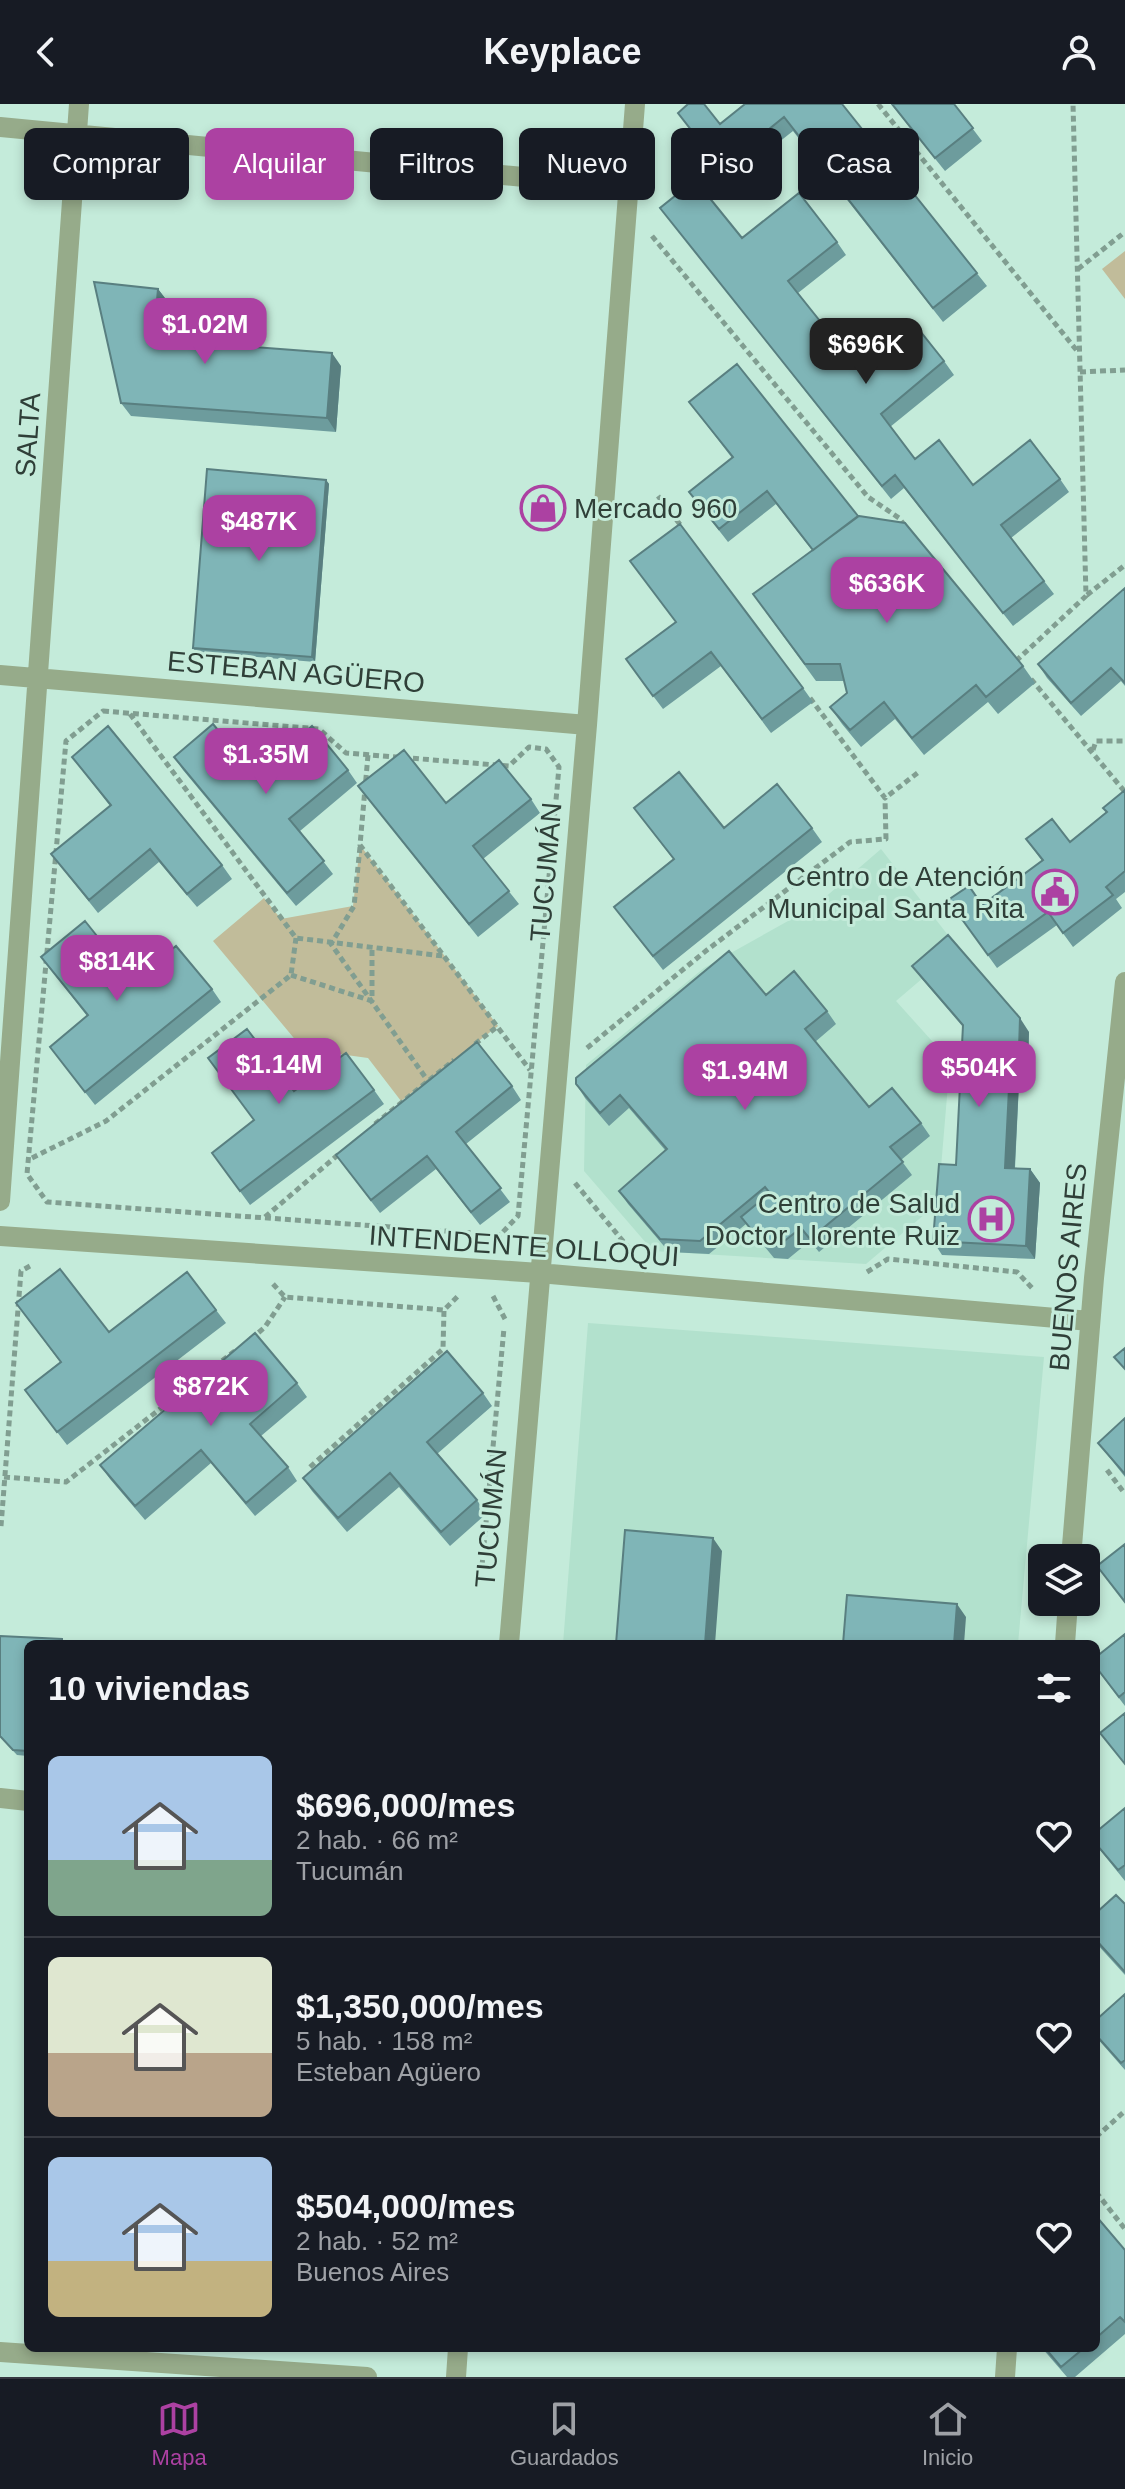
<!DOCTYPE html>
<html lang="es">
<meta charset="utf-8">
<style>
:root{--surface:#171b24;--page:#242831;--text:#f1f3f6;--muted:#9ea1a6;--line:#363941;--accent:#ac41a2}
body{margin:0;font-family:Helvetica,sans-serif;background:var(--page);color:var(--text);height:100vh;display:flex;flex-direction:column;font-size:30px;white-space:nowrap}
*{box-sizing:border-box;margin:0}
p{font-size:26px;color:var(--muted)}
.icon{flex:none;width:44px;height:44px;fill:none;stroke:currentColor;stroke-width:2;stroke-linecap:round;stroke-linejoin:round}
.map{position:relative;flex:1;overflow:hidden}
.details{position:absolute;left:24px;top:1536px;width:1076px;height:712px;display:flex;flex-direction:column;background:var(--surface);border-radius:12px;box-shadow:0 4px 12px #0003}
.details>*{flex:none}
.guide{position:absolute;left:24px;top:24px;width:1078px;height:72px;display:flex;gap:16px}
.tools{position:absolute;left:1028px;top:1440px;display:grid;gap:16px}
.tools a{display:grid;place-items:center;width:72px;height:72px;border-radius:12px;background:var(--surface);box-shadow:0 4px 12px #0003;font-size:40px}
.price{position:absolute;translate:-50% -68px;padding:0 18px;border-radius:16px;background:var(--accent);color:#fff;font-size:26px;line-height:52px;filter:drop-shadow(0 2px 4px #0008)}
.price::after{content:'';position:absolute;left:50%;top:48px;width:24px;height:18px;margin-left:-12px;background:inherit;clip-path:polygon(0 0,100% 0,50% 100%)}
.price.current{background:#222;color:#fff}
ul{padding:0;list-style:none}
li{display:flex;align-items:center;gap:24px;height:200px;padding:0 24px}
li+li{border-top:2px solid var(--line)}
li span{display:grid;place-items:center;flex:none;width:224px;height:160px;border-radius:12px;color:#555}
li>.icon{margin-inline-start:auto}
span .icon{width:96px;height:96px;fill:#fffc;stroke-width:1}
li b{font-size:34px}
h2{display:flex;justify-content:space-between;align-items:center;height:96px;padding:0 24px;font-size:34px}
.pill{padding:0 28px;border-radius:12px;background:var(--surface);box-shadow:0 4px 12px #0003;font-size:28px;line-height:72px}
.pill.current{background:var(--accent);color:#fff}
header{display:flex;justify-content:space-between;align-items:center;height:104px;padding:0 24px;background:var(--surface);font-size:36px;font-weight:600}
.menu{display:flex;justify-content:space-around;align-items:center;height:112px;border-top:2px solid var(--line);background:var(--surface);font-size:22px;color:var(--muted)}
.menu a{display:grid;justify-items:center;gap:4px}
.menu .current{color:var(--accent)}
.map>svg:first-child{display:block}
</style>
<header><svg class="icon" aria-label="back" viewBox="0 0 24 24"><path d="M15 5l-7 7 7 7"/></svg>Keyplace<svg class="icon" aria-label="person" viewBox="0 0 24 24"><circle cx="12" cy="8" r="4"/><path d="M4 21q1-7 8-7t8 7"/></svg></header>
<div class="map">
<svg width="1125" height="2273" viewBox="0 0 1125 2273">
<rect width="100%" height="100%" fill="#c4ebda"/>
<path fill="#b2e1cd" d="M 881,745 L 958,844 L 896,897 L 950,957 L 938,1099 L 866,1160 L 653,1147 L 584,1067 L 586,961 L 704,864 L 815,802 Z
M 588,1219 L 1044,1253 L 1018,1540 L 563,1540 Z"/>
<path fill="#c1bc9a" d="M 1125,147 L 1125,195 L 1102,165 Z
M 360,741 L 498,922 L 401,997 L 368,954 L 303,945 L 213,837 L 264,794 L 281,815 L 353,802 Z"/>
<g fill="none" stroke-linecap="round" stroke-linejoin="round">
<path stroke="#819e91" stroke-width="5" stroke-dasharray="6 4" stroke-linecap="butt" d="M 878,0 L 1078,248
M 652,132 L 868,393 L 899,414 L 905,422
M 1078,165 L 1125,128
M 1080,268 L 1125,266
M 658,392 L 682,423
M 1087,491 L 1125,461
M 1016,557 L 1086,492 L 1073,0
M 1031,575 L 1125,688
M 810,594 L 885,694 L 920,667
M 103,607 L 319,625 L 346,649 L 509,662 L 529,643 L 546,645 L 559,663 L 518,1112 L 500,1131 L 47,1098 L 27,1070 L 66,637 Z
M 130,610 L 296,834 L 443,852
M 1093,646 L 1096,637 L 1125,637
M 368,651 L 360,741 L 530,966
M 360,743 L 354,802 L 331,840 L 428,977
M 291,871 L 372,897 L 372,845
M 475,940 L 498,922
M 587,944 L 707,846 L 850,738 L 886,735 L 885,694
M 375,1020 L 454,956
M 32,1054 L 106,1017 L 291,871 L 296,834
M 575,1079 L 632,1148
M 265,1113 L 339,1050
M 867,1168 L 888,1155 L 1017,1168 L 1033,1185
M 273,1180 L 285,1193 L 444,1206 L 459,1191
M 493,1192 L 505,1215
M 251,1235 L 265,1223 L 285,1193
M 310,1363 L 443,1245 L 444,1206
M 1107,1366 L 1125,1390
M 4,1373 L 66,1378 L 236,1246
M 1,1422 L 21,1167 L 30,1162
M 482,1462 L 504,1224
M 1096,2033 L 1125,2007
M 1096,2088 L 1125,2125"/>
<path stroke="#96ab8a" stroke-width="20" d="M 0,23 L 628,83
M 0,571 L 587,621
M 0,1097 L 79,0
M 0,1132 L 539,1169 L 1090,1217
M 1071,1454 L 1094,1174 L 1125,878
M 509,1540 L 587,621 L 635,0
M 1065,1540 L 1068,1498
M 0,1694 L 28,1697
M 0,2248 L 367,2273
M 456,2273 L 458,2244
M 1005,2273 L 1007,2244"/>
</g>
<path fill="#6d9c9d" d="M 842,0 L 987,182 L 943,218 L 793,27 L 730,77 L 678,9 L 720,20 Z
M 891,0 L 954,0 L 982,37 L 945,67 Z
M 660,104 L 742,134 L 837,138 L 846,151 L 798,189 L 856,262 L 944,257 L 954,271 L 890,323 L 915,355 L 973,381 L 1060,375 L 1069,388 L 1011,434 L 1054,490 L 1013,522 L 904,384 L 891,395 Z
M 158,185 L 168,198 L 164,232 L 165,236 L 341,262 L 336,328 L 131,312 L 121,299 Z
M 689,298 L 858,412 L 1023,562 L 1035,579 L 998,610 L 988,598 L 924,651 L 895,615 L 861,643 L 842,620 L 830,603 L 847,589 L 844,577 L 816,577 L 765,507 L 812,446 L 776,400 L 728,438 L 689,388 L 732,354 Z
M 326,376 L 329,380 L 315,558 L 196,548 L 193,544 Z
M 1125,484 L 1125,582 L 1121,577 L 1081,612 L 1047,574 L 1038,560 Z
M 675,518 L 803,584 L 813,598 L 771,629 L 721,562 L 663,605 L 635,568 Z
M 72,653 L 222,761 L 232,775 L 197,803 L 159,758 L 98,809 L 51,750 L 110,702 Z
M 174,653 L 254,670 L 348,666 L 357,679 L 300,727 L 333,770 L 296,802 L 183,666 Z
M 358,682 L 446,699 L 531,695 L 540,709 L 483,755 L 519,800 L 478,833 Z
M 1125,686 L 1125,788 L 1116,795 L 1122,804 L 1073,843 L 1057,821 L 997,864 L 948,796 L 982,801 L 1042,757 L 1026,735 L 1070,738 L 1106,708 L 1103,704 Z
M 634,704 L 724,724 L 812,724 L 822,738 L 663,866 L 614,803 L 673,755 Z
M 41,853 L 133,877 L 212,885 L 221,898 L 95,1001 L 50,943 L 87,912 Z
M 912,862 L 1029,928 L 1028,958 L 1020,958 L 1015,1064 L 1030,1065 L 1040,1079 L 1035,1155 L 942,1151 L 933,1137 L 956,1061 L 963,923 L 922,875 Z
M 766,891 L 827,907 L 836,920 L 815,938 L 869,1003 L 921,1019 L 930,1032 L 901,1056 L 912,1071 L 819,1148 L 810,1137 L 788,1155 L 774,1154 L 746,1120 L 709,1150 L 669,1148 L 628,1100 L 619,1087 L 665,1046 L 629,1004 L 609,1022 L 585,994 L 576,980 Z
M 512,982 L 521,996 L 466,1040 L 510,1098 L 480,1121 L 436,1065 L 380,1109 L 336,1051 Z
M 374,986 L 384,1000 L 250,1101 L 212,1049 L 294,987 Z
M 16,1199 L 109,1228 L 216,1206 L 226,1219 L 67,1341 L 25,1286 L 60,1258 Z
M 297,1279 L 307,1293 L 261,1332 L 288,1363 L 297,1377 L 255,1412 L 211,1359 L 145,1416 L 110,1375 L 100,1361 Z
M 483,1289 L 492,1302 L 437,1350 L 477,1396 L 486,1410 L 450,1442 L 399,1383 L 347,1428 L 312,1387 L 303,1374 Z
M 1125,1314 L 1125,1373 L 1098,1339 Z
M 1125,1530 L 1125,1602 L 1096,1564 Z
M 0,1532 L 62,1535 L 65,1540 L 28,1540 L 28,1652 L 17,1651 L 0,1633 Z
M 1125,1704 L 1125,1777 L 1096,1741 Z
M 1125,1800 L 1125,1871 L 1096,1839 L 1096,1809 Z
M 1125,1890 L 1125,1966 L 1096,1933 L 1096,1916 Z
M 1096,2112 L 1125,2146 L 1125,2230 L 1075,2273 L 1067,2273 L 1042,2244 L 1096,2244 Z"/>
<path fill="#597f80" d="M 158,185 L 168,198 L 164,232 L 170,249 L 161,236 L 155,219 Z
M 332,249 L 341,262 L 336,328 L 327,314 Z
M 326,376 L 329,380 L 315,558 L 312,553 Z
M 1020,914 L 1029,928 L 1028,958 L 1019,945 Z
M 1011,945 L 1020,958 L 1014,1077 L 1005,1064 Z
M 1030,1065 L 1040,1079 L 1035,1155 L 1026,1142 Z
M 713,1434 L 722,1447 L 715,1540 L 705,1540 Z
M 957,1500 L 966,1513 L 964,1540 L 954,1540 Z"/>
<path fill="#7fb5b7" stroke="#597f80" stroke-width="2" d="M 688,0 L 704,0 L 720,20 L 745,0 L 842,0 L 977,169 L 933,204 L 784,13 L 721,64 L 678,9 Z
M 892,0 L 954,0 L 973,24 L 935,54 Z
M 695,76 L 742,134 L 799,89 L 837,138 L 788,177 L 856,262 L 912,217 L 944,257 L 881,310 L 915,355 L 939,336 L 973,381 L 1030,336 L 1060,375 L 1001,421 L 1044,477 L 1003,509 L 895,371 L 882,382 L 660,104 Z
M 94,178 L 158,185 L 155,219 L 161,236 L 332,249 L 327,314 L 121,299 Z
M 737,260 L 858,412 L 813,446 L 767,387 L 719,425 L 689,388 L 733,353 L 689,298 Z
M 207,365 L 326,376 L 312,553 L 193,544 Z
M 859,412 L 905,419 L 1023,562 L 986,593 L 976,581 L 912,634 L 884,598 L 850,626 L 830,603 L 847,589 L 840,560 L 805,560 L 753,490 Z
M 680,420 L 803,584 L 762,615 L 711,548 L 653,592 L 626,555 L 676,518 L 630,457 Z
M 1125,484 L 1125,579 L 1111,564 L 1071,599 L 1038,560 Z
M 213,620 L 254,670 L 312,622 L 348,666 L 289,715 L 324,757 L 287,789 L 174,653 Z
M 108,622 L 222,761 L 187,790 L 150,745 L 89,796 L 51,750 L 111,701 L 72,653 Z
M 404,646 L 446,699 L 499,656 L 531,695 L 473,742 L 509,787 L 469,820 L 358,682 Z
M 679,668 L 724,724 L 777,680 L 812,724 L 653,852 L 614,803 L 674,755 L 634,704 Z
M 1125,686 L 1125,767 L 1106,783 L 1113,791 L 1063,829 L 1048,808 L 988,851 L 948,796 L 969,782 L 982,801 L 1043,756 L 1026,735 L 1052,715 L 1070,738 L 1107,708 L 1103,704 Z
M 85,817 L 133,877 L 176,842 L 212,885 L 85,988 L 50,943 L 88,911 L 41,853 Z
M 948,831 L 1020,914 L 1019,945 L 1011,945 L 1005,1064 L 1030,1065 L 1026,1142 L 933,1137 L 939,1060 L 956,1061 L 963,921 L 912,862 Z
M 729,847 L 766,891 L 794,867 L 827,907 L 805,925 L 869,1003 L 892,984 L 921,1019 L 890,1043 L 903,1058 L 810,1135 L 801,1124 L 778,1142 L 764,1141 L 741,1113 L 770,1089 L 765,1083 L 700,1137 L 660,1135 L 619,1087 L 667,1045 L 620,991 L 600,1009 L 576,980 L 576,974 Z
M 247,925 L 294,987 L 346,949 L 374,986 L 240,1087 L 212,1049 L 254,1016 L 208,954 Z
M 477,938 L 512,982 L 456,1028 L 501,1084 L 471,1108 L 427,1052 L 371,1096 L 336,1051 Z
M 60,1165 L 109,1228 L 187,1168 L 216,1206 L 57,1328 L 25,1286 L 61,1258 L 16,1199 Z
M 255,1229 L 297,1279 L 250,1320 L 288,1363 L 246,1399 L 201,1346 L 135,1402 L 100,1361 Z
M 1125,1244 L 1125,1265 L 1114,1253 Z
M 447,1247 L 483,1289 L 427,1338 L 477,1396 L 441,1428 L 390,1369 L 338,1414 L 303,1374 Z
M 1125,1314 L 1125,1370 L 1098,1339 Z
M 625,1426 L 713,1434 L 705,1540 L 616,1540 Z
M 1125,1440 L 1125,1498 L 1097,1462 Z
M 847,1491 L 957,1500 L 954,1540 L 843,1540 Z
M 1125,1530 L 1125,1588 L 1119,1593 L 1096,1563 L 1096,1553 Z
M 0,1532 L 62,1535 L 62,1540 L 28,1540 L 28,1647 L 13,1646 L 0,1632 Z
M 1125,1609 L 1125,1660 L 1100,1629 Z
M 1125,1704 L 1125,1761 L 1118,1766 L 1096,1740 L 1096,1728 Z
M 1116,1791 L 1125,1800 L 1125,1868 L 1096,1836 L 1096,1809 Z
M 1125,1890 L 1125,1956 L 1121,1959 L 1096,1931 L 1096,1916 Z
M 1096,2112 L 1125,2146 L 1125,2218 L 1120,2213 L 1096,2234 Z
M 1045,2244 L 1084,2244 L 1061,2263 Z"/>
<defs>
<g id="shop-ring" transform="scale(2.3)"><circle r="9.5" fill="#c4ebda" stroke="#ac41a2" stroke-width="1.5"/><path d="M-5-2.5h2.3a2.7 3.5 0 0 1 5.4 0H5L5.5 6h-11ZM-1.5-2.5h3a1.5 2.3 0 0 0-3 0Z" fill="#ac41a2"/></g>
<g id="civic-ring" transform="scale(2.3)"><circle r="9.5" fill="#c4ebda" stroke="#ac41a2" stroke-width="1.5"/><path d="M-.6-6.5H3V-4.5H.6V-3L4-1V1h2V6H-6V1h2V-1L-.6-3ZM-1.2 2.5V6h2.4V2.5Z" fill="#ac41a2"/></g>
<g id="hospital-ring" transform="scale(2.3)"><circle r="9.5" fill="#c4ebda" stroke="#ac41a2" stroke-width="1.5"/><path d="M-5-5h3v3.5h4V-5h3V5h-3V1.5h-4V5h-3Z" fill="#ac41a2"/></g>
</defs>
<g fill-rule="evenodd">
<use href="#shop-ring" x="543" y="404"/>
<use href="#civic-ring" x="1055" y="788"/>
<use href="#hospital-ring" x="991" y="1115"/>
</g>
<g text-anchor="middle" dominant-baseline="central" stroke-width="6" stroke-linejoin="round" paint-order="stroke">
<g font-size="28" fill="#2f3f38" stroke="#c4ebda">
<text transform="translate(28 331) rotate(-86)">SALTA</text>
<text transform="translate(296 568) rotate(5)">ESTEBAN AGÜERO</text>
<text transform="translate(546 768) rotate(-85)">TUCUMÁN</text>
<text transform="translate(524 1142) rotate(4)">INTENDENTE OLLOQUI</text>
<text transform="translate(1068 1163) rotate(-85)">BUENOS AIRES</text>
<text transform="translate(491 1414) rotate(-85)">TUCUMÁN</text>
</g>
<g font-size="28" fill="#2f3f38" stroke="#c4ebda" text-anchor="end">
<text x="574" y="404" text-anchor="start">Mercado 960</text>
<text x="1024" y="772">Centro de Atención<tspan x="1024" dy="32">Municipal Santa Rita</tspan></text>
<text x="960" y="1099">Centro de Salud<tspan x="960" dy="32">Doctor Llorente Ruiz</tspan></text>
</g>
</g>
</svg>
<div class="tools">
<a><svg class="icon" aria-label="layers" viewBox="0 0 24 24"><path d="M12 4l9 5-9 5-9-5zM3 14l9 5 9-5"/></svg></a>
</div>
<b class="price" style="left:205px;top:262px">$1.02M</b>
<b class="price current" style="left:866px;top:282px">$696K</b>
<b class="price" style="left:259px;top:459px">$487K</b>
<b class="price" style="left:887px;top:521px">$636K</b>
<b class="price" style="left:266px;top:692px">$1.35M</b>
<b class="price" style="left:117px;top:899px">$814K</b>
<b class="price" style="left:279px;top:1002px">$1.14M</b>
<b class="price" style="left:979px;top:1005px">$504K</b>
<b class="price" style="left:745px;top:1008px">$1.94M</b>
<b class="price" style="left:211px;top:1324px">$872K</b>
<div class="guide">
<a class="pill">Comprar</a>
<a class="pill current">Alquilar</a>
<a class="pill">Filtros</a>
<a class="pill">Nuevo</a>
<a class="pill">Piso</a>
<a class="pill">Casa</a>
</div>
<section class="details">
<h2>10 viviendas<svg class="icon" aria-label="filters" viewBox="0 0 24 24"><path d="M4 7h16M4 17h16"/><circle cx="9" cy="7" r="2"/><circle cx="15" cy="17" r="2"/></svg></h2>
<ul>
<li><span style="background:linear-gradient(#a9c7e8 65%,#7fa58c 0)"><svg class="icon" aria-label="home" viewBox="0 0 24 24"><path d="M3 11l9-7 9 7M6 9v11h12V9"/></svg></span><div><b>$696,000/mes</b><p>2 hab. · 66 m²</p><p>Tucumán</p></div><svg class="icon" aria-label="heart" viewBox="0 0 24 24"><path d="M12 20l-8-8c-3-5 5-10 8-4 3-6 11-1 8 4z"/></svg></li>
<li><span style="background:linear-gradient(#dfe7d0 60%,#b9a48a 0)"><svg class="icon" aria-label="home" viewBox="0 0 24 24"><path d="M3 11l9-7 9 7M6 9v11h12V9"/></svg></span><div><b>$1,350,000/mes</b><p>5 hab. · 158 m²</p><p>Esteban Agüero</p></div><svg class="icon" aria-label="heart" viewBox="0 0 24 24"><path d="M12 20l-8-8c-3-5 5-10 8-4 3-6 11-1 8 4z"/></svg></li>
<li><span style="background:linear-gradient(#a9c7e8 65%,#c2b280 0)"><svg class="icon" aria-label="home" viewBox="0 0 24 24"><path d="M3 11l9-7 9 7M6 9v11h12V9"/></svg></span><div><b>$504,000/mes</b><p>2 hab. · 52 m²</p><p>Buenos Aires</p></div><svg class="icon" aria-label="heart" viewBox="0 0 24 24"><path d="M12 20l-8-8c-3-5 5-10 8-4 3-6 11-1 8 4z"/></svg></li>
</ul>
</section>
</div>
<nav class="menu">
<a class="current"><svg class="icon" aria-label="map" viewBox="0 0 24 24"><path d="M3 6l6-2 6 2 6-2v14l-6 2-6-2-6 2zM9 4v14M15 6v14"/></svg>Mapa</a>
<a><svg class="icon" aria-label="saved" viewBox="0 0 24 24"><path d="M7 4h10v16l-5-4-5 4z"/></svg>Guardados</a>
<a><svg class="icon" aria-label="home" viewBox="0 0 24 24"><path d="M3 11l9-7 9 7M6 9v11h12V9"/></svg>Inicio</a>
</nav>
